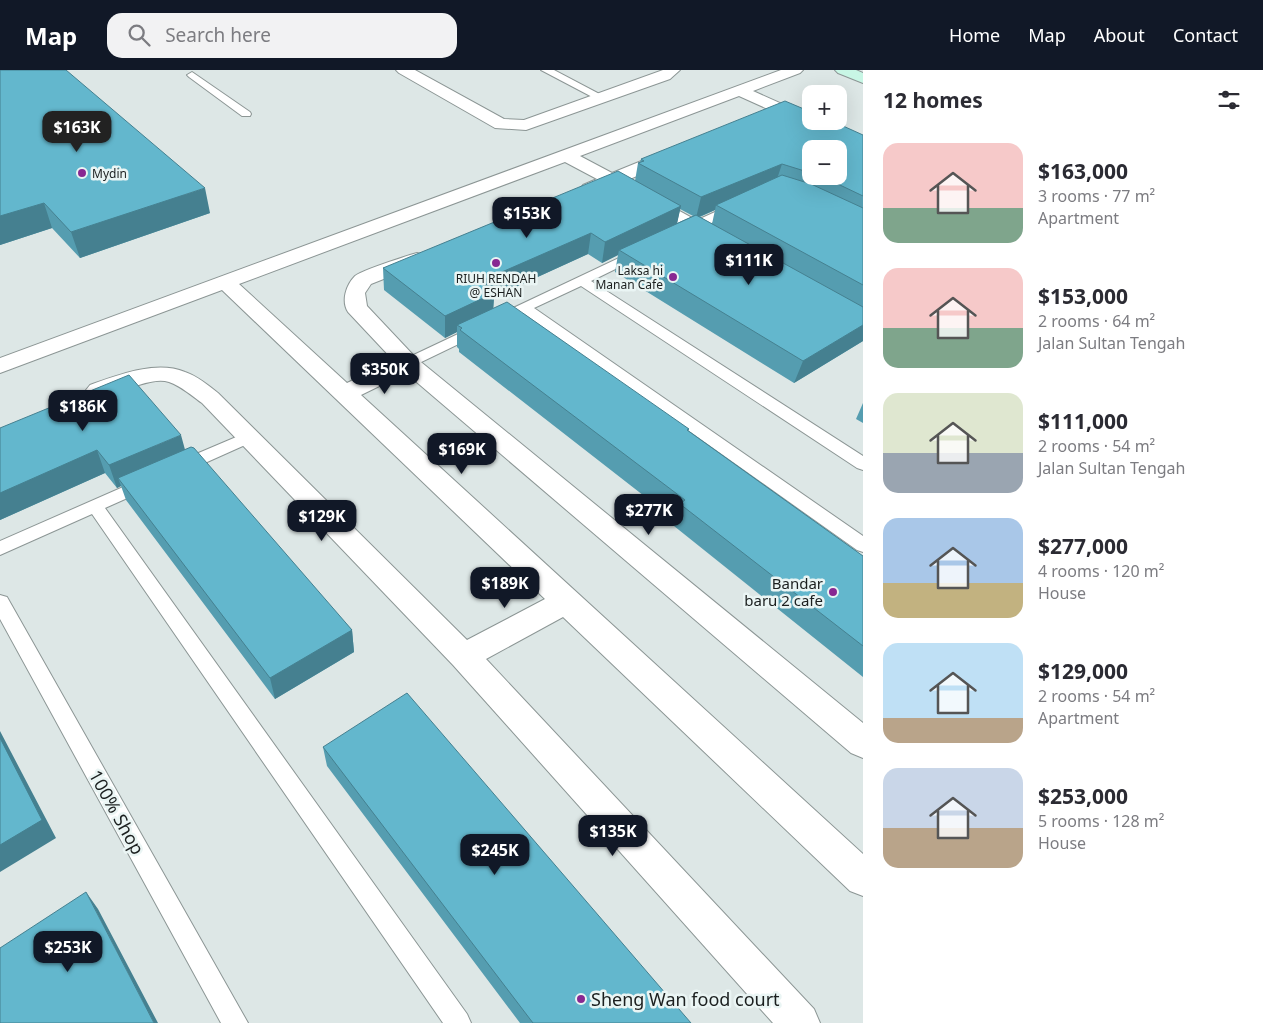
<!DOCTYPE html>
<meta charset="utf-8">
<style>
:root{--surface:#fff;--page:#f2f2f3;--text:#2b2b33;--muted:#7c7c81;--accent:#111827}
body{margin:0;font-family:"Noto Sans",sans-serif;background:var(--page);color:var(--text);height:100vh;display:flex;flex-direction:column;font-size:19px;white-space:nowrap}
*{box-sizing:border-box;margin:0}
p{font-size:16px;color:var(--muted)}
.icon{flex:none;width:28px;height:28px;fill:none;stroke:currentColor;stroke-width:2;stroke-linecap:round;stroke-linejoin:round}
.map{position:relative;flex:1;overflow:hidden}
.panel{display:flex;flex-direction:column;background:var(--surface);width:400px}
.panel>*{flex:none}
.tools{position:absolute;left:802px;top:15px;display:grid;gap:10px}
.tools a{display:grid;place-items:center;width:45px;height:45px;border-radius:10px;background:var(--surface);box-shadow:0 5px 20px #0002;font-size:25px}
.price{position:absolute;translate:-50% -42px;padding:0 11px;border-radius:10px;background:var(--accent);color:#fff;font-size:16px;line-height:32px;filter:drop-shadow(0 1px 2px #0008)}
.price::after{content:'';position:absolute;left:50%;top:30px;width:15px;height:11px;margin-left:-8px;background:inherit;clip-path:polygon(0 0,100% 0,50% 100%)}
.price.on{background:#222;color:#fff}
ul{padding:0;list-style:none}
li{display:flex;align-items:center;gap:15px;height:125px;padding:0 20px}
li span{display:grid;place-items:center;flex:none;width:140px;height:100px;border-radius:15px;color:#555}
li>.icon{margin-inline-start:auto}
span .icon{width:60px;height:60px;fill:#fffc;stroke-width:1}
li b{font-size:21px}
h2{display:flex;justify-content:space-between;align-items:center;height:60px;padding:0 20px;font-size:21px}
header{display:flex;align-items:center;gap:30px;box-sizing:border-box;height:70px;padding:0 25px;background:var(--accent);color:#fff}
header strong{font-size:24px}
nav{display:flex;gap:28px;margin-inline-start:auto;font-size:18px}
.search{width:350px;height:45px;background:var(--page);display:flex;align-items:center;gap:12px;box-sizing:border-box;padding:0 18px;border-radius:15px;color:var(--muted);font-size:19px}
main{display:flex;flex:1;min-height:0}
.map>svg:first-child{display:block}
</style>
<header>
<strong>Map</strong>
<div class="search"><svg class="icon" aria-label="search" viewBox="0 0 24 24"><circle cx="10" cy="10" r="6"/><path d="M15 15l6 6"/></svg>Search here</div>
<nav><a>Home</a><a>Map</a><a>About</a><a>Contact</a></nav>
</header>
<main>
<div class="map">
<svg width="863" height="953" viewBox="0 0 863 953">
<rect width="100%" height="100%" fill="#dde7e6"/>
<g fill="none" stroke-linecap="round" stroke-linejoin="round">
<g stroke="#8c9695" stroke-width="2">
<path id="lane" d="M 541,0 L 554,0 L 607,28 L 602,31 L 598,30 Z
M 192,2 L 250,42 L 251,44 L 250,46 L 242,46 L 189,7 L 187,5 Z
M 735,133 L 741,137 L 739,140 L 690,163 L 686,164 L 680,160 L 682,157 Z
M 638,179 L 644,183 L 642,186 L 591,211 L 863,386 L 863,400 L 857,398 L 581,216 L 534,238 L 863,466 L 863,482 L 857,480 L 523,243 L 413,296 L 403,296 L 401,293 L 403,290 Z
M 248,362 L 254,363 L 256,367 L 254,371 L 187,401 L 181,403 L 175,401 L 173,397 L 175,393 Z
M 146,407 L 152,409 L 154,413 L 152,417 L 105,438 L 467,944 L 471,953 L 443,953 L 92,444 L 0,485 L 0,471 Z
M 0,525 L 7,527 L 248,953 L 221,953 L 0,549 Z"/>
</g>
<g stroke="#8c9695" stroke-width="2">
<path id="street" d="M 396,0 L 415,0 L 504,49 L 524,50 L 663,0 L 680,0 L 670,9 L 526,60 L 495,58 L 399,3 Z
M 781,0 L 803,0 L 800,3 L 753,21 L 811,47 L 811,51 L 820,51 L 863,71 L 863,82 L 739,26 L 580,86 L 612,103 L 666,81 L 672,80 L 678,81 L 681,85 L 678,89 L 625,111 L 723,165 L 726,169 L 723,173 L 716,175 L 709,173 L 610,117 L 589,124 L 583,123 L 580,119 L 583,115 L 597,109 L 565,92 L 239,214 L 347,313 L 394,291 L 348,242 C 341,231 346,215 355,206 C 363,200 398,189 410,185 L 417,183 L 424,185 L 427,189 L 424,193 L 371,214 L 365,223 L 367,236 L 416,288 L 863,653 L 863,688 L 851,683 L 406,303 L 361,325 L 863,784 L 863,826 L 850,821 L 563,547 L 486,589 L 814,939 L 820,953 L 773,953 L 453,595 L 202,333 C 192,326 181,316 169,312 C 147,305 112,331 90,325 L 86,320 L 90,315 C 118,305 156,290 185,302 C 197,306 208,315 218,323 L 467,570 L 545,529 L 222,220 L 0,303 L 0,288 Z"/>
</g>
<g stroke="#8c9695" stroke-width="2">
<path id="secondary" d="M 835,0 L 856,0 L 863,3 L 863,13 L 838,3 Z"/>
</g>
<use href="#lane" fill="#fff" fill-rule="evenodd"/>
<use href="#street" fill="#fff" fill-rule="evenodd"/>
<use href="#secondary" fill="#c8f6e5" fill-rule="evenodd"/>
</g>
<path fill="#559db0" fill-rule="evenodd" d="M 0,0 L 210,143 L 80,188 L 52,158 L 0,175 Z
M 863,65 L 863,271 L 794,313 L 615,202 L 618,185 L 602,193 L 588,184 L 494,227 L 493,238 L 689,359 L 688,361 L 863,486 L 863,607 L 674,456 L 675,450 L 459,282 L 459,279 L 457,277 L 457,262 L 445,268 L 384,220 L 383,198 L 635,111 L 638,93 L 640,92 L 641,89 ZM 811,79 L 839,106 L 811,106 ZM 680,139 L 693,146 L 677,153 ZM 715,140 L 712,154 L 700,147 Z
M 863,333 L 863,353 L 856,349 Z
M 0,358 L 185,379 L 352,560 L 354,582 L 275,629 L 126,430 L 121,416 L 117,418 L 105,403 L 0,450 Z
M 323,677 L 691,953 L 520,953 L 327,696 Z"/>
<path fill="#458090" d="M 782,94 L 775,115 L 716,135 L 715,140 L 696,148 L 701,127 Z
M 205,118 L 210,143 L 80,188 L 71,162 Z
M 44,133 L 52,158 L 0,175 L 0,146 Z
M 681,136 L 676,158 L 619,180 L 618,185 L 602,193 L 605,172 Z
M 591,163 L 588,184 L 494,227 L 493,245 L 462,258 L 457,255 L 457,262 L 445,268 L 445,246 L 479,212 Z
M 863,255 L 863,271 L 794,313 L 803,291 Z
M 181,365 L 187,387 L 118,408 L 121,416 L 117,418 L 109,395 Z
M 97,380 L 105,403 L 0,450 L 0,423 Z
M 352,560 L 354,582 L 275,629 L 270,608 Z
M 0,661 L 56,768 L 0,802 Z
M 86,822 L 98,839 L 158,953 L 154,953 Z"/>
<path fill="#63b7cd" stroke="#458090" d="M 0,0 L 66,0 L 205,118 L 71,162 L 44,133 L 0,146 Z
M 785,31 L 811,42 L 811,51 L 832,51 L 863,65 L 863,126 L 821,106 L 839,106 L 839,79 L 811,79 L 811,103 L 782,94 L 701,127 L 638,93 L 644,91 L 641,89 Z
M 618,101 L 681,136 L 605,172 L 591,163 L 479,212 L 494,223 L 445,246 L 383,198 Z
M 782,105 L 811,114 L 863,138 L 863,215 L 716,135 Z
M 696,145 L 863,237 L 863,255 L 803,291 L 619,180 Z
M 507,232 L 689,359 L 687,360 L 863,486 L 863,576 L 680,434 L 685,430 L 460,260 L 462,258 L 457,255 Z
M 129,305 L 181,365 L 109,395 L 97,380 L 0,423 L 0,358 Z
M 191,377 L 194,378 L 352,560 L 270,608 L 118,408 Z
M 407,623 L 691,953 L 533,953 L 323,677 Z
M 0,668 L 42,750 L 0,775 Z
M 86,822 L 154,953 L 0,953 L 0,878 Z"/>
<g fill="#882892" stroke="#eaf5f4" stroke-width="2">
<circle cx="82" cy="103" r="5"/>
<circle cx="496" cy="193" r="5"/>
<circle cx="673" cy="207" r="5"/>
<circle cx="833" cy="522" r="5"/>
<circle cx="581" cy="929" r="5"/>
</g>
<g text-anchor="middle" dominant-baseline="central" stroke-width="5" stroke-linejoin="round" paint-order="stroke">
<g font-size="12" fill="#1b1f1f" stroke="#eaf5f4" text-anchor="start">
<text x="92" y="103">Mydin</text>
<text x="663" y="200" text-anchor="end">Laksa hi<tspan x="663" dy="14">Manan Cafe</tspan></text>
<text x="496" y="208" text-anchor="middle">RIUH RENDAH<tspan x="496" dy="14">@ ESHAN</tspan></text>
</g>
<g font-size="15" fill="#1b1f1f" stroke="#eaf5f4" text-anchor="end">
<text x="823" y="513">Bandar<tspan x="823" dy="17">baru 2 cafe</tspan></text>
</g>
<g font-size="18" fill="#1b1f1f" stroke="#eaf5f4">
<text transform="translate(117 742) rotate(61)">100% Shop</text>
</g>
<g font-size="18" fill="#1b1f1f" stroke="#eaf5f4" text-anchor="start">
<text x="591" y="929">Sheng Wan food court</text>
</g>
</g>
</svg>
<div class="tools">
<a>+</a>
<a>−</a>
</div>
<b class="price on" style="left:77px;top:83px">$163K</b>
<b class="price" style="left:527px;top:169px">$153K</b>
<b class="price" style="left:749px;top:216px">$111K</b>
<b class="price" style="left:385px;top:325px">$350K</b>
<b class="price" style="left:83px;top:362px">$186K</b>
<b class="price" style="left:462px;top:405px">$169K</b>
<b class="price" style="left:649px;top:466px">$277K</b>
<b class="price" style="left:322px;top:472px">$129K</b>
<b class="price" style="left:505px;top:539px">$189K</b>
<b class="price" style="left:613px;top:787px">$135K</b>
<b class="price" style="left:495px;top:806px">$245K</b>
<b class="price" style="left:68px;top:903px">$253K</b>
</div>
<section class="panel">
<h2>12 homes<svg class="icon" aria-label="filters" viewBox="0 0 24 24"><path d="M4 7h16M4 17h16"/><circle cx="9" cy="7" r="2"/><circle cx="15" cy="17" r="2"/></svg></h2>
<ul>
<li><span style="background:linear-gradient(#f6c9c9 65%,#7fa58c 0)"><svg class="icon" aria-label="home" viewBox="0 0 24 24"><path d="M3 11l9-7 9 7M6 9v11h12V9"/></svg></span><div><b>$163,000</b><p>3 rooms · 77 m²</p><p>Apartment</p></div></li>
<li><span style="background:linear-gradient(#f6c9c9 60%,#7fa58c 0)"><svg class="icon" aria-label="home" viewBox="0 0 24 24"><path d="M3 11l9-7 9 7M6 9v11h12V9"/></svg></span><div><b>$153,000</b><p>2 rooms · 64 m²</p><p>Jalan Sultan Tengah</p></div></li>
<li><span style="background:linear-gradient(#dfe7d0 60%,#9aa5b1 0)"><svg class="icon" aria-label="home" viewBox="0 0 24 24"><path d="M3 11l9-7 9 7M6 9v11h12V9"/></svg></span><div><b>$111,000</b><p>2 rooms · 54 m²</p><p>Jalan Sultan Tengah</p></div></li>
<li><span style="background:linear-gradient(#a9c7e8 65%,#c2b280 0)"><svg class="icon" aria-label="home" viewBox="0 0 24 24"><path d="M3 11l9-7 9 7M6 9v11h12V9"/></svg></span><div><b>$277,000</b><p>4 rooms · 120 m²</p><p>House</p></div></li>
<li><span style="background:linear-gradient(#bfe0f5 75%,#b9a48a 0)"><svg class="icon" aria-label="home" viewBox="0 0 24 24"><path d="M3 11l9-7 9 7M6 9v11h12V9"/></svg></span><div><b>$129,000</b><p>2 rooms · 54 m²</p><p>Apartment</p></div></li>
<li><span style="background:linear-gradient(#c9d6e8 60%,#b9a48a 0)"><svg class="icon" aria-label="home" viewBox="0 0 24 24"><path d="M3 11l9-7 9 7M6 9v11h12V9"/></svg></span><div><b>$253,000</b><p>5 rooms · 128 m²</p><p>House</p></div></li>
</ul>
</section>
</main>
